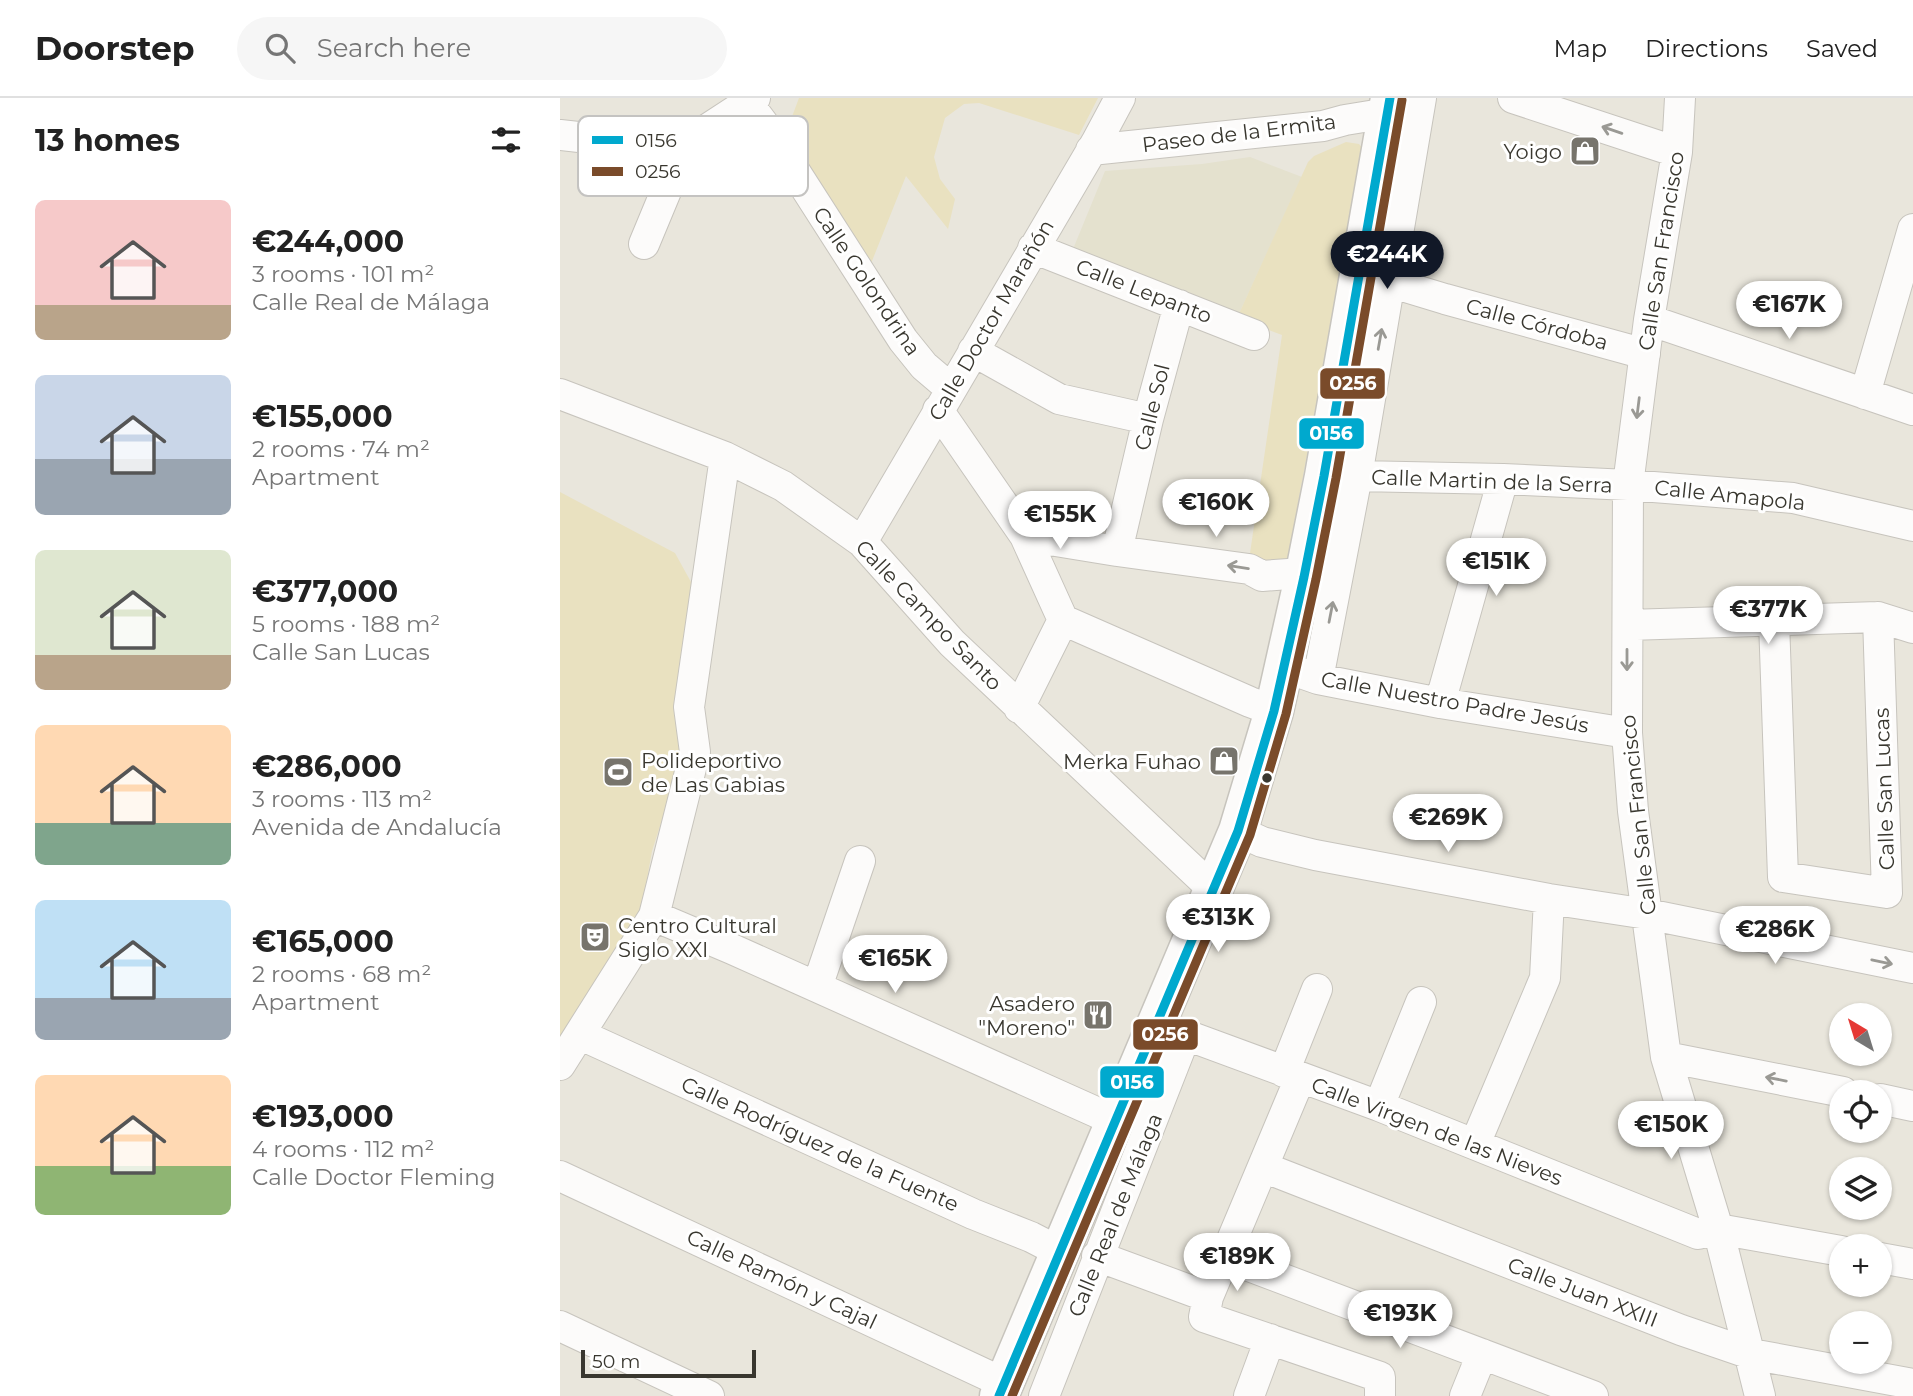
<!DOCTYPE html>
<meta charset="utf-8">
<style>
:root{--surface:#fff;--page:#f6f6f6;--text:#222;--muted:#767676;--line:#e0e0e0;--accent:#111827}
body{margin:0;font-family:Montserrat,sans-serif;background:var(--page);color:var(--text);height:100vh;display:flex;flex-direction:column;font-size:26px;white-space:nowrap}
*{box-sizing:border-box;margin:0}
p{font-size:23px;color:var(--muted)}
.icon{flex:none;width:38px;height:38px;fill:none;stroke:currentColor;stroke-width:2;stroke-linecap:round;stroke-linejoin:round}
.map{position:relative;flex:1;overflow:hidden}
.sheet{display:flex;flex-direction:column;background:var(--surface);width:560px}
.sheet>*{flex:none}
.needle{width:46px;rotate:322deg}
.tools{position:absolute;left:1269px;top:905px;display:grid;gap:14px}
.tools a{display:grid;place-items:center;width:63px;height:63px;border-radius:50%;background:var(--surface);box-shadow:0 2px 5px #0004;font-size:35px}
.scale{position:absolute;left:21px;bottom:18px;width:175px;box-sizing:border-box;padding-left:7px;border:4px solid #39372f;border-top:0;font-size:19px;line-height:24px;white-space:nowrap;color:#39372f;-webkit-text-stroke:5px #fff;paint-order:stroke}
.price{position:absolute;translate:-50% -60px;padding:0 16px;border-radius:24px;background:#fff;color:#222;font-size:23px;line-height:46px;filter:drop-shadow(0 2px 4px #0008)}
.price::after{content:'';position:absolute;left:50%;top:42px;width:21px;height:16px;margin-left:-10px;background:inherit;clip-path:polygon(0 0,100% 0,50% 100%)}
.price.selected{background:var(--accent);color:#fff}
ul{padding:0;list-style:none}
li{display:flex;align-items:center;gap:21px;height:175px;padding:0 35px}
li span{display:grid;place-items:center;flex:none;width:196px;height:140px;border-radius:10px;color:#555}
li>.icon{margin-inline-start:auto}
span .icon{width:84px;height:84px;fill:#fffc;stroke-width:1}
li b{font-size:30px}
h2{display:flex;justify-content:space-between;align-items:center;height:84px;padding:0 35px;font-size:30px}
header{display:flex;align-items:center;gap:42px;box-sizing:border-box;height:98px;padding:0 35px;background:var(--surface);border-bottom:2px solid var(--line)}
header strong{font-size:33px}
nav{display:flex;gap:38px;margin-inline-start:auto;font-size:24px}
.search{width:490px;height:63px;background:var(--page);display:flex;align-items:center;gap:18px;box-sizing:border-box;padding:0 24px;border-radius:38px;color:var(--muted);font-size:26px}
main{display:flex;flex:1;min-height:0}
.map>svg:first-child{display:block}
</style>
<header>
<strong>Doorstep</strong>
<div class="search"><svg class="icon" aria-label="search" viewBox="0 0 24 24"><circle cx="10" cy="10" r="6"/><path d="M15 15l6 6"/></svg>Search here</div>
<nav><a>Map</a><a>Directions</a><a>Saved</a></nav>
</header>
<main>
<section class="sheet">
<h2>13 homes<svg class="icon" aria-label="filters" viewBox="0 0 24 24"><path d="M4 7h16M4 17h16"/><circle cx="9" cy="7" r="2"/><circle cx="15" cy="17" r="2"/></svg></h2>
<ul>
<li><span style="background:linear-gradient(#f6c9c9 75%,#b9a48a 0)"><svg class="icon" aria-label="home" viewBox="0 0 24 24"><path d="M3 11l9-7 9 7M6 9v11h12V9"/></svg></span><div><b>€244,000</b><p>3 rooms · 101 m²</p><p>Calle Real de Málaga</p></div></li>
<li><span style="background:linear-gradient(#c9d6e8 60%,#9aa5b1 0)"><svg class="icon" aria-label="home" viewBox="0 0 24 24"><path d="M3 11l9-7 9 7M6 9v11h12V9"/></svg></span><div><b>€155,000</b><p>2 rooms · 74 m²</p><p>Apartment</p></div></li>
<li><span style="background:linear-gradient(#dfe7d0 75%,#b9a48a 0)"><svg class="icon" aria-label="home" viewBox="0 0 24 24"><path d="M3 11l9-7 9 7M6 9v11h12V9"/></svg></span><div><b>€377,000</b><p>5 rooms · 188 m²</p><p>Calle San Lucas</p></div></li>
<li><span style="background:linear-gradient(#ffd9b3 70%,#7fa58c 0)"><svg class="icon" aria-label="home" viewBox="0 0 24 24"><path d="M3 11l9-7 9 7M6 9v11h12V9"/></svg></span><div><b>€286,000</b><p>3 rooms · 113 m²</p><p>Avenida de Andalucía</p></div></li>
<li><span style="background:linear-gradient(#bfe0f5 70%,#9aa5b1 0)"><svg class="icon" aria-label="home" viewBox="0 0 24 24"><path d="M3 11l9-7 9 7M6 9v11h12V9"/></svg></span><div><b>€165,000</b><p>2 rooms · 68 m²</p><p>Apartment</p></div></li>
<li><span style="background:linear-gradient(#ffd9b3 65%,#8fb573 0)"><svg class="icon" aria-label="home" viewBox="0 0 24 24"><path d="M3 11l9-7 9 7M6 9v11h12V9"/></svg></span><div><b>€193,000</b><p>4 rooms · 112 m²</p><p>Calle Doctor Fleming</p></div></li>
</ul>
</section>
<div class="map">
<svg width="1353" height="1298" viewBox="0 0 1353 1298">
<rect width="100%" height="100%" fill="#e9e6dc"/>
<path fill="#e4e1ce" d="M 690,59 L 742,79 L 677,220 L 511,156 L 545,73 L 642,66 Z"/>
<path fill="#e9e1c0" d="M 239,0 L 538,0 L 519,37 L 419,5 L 404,6 L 385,20 L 374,59 L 380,81 L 395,101 L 388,131 L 346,78 L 308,173 L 227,32 Z
M 786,44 L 799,46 L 804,52 L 738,405 L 728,465 L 689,462 L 722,237 L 677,220 L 748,64 L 754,58 Z
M 0,394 L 115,455 L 131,484 L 121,652 L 110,697 L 92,753 L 81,815 L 0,939 Z"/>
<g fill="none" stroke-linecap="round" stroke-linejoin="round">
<g stroke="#c7c4bd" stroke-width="32">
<path id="minor" d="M 184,0 L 211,36 L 343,242 L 364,268 L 391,291
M 953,0 L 1117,54
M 1120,0 L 1117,54 L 1089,222 L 1068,387 L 1067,635 L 1073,713 L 1106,959 L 1158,1131 L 1200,1298
M 0,37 L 81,46 L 126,45 L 195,0
M 531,52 L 763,28 L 785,22 L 828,15
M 84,146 L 126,45
M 473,150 L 694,237
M 829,184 L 885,201 L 1085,256
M 1089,222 L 1353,312
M 413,253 L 499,301 L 588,321
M 0,296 L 165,359 L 223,388 L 302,444 L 392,545 L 654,792
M 1305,296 L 1353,131
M 378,312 L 465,438 L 503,522 L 459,610
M 797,378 L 943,381 L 1068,387 L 1233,400 L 1353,428
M 465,438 L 557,453 L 689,471 L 702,478 L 729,476 L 744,479
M 302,444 L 537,43 L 560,0
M 557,453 L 588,321 L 619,207
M 503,522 L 690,604 L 714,613
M 1214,523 L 1223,779 L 1327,795 L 1318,519
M 1068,527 L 1318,519 L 1353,530
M 741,575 L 758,581 L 880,605 L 1067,635
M 758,581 L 797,378 L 861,0
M 880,605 L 943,381
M 678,733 L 702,744 L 755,757 L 989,801 L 1087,816 L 1353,870
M 94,818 L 172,851 L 556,1023
M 257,889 L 300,763
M 596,926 L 819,1008 L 1138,1136 L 1158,1131 L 1281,1153
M 21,937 L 413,1116 L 471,1139 L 500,1154
M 1106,959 L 1283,994
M 0,967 L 94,818 L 135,654 L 129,609 L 165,359
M 724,974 L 757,891
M 740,980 L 648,1199 L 644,1219 L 820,1279 L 820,1298
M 1320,1001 L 1353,1008
M 819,1008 L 861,904
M 915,1046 L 985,880 L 989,801
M 703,1069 L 1121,1232 L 1191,1256 L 1353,1286
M 0,1078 L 444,1285
M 537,1158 L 648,1199
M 665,1159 L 1033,1298
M 1320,1160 L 1353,1166
M 0,1228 L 149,1298
M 484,1298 L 626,936
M 689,1298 L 710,1241
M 905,1298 L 922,1256"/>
</g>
<g stroke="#c7c4bd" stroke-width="41">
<path id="major" d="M 439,1298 L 678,733 L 714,613 L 744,479 L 764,378 L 830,0"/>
</g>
<use href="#minor" stroke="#fcfbfa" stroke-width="30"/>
<use href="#major" stroke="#fcfbfa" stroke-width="38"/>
<g stroke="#fff" stroke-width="14">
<path id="bus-1" d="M 439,1298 L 678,733 L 714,613 L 744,479 L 764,378 L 830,0"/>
</g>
<g stroke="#fff" stroke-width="14">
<path id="bus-2" d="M 452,1298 L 690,737 L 726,616 L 756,481 L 776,380 L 842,2"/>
</g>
<use href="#bus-1" stroke="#00a9ce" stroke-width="9"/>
<use href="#bus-2" stroke="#7a4b2a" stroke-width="9"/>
</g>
<defs><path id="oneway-shaft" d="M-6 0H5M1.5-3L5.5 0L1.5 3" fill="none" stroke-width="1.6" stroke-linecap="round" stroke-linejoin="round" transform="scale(1.75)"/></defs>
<g stroke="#9a9994">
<use href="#oneway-shaft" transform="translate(1052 32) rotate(-161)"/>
<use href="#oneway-shaft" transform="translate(820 241) rotate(-80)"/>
<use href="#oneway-shaft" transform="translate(1078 310) rotate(97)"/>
<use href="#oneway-shaft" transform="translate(678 469) rotate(-171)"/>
<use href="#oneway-shaft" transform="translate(771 514) rotate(-79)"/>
<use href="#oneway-shaft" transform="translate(1067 562) rotate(90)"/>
<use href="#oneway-shaft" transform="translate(1322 864) rotate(12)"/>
<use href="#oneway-shaft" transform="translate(1216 981) rotate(-169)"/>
</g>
<defs>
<g id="shop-square" transform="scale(1.575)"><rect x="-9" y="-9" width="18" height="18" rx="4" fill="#77746c" stroke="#fff"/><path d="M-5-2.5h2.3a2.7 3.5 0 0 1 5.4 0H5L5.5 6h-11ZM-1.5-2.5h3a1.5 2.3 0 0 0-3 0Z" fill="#fff"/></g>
<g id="stadium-square" transform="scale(1.575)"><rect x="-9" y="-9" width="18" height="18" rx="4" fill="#77746c" stroke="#fff"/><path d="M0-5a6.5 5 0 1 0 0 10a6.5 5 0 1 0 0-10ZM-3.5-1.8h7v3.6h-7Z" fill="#fff"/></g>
<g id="theatre-square" transform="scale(1.575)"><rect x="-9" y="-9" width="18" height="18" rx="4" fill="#77746c" stroke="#fff"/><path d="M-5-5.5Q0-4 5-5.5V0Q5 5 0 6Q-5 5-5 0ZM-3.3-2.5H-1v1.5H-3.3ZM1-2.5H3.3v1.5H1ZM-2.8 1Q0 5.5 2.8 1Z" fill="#fff"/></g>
<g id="restaurant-square" transform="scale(1.575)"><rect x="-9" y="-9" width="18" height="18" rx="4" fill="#77746c" stroke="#fff"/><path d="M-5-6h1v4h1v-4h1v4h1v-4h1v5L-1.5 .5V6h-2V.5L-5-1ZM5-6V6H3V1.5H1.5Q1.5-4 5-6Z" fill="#fff"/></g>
</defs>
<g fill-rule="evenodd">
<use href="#shop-square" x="1025" y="53"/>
<use href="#shop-square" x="664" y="663"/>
<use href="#stadium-square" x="58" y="674"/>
<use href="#theatre-square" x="35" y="839"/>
<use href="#restaurant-square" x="538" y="917"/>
</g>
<circle fill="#39372f" stroke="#fff" stroke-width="2.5" cx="707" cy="680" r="6"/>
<g text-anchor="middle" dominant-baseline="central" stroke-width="6" stroke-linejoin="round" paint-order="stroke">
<g font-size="21" fill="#39372f" stroke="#fff">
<text transform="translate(679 35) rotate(-7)">Paseo de la Ermita</text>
<text transform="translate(1101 153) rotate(-81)">Calle San Francisco</text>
<text transform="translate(307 183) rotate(56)">Calle Golondrina</text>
<text transform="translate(584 193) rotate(21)">Calle Lepanto</text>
<text transform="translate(431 222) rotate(-60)">Calle Doctor Marañón</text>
<text transform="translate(977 226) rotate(15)">Calle Córdoba</text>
<text transform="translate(592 309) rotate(-76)">Calle Sol</text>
<text transform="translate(932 383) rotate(2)">Calle Martin de la Serra</text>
<text transform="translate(1170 397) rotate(6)">Calle Amapola</text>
<text transform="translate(369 517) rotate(46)">Calle Campo Santo</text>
<text transform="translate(895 604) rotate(10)">Calle Nuestro Padre Jesús</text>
<text transform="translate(1324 691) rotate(-92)">Calle San Lucas</text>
<text transform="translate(1078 717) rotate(-96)">Calle San Francisco</text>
<text transform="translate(877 1033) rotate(21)">Calle Virgen de las Nieves</text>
<text transform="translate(260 1046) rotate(24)">Calle Rodríguez de la Fuente</text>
<text transform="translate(555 1117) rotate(-68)">Calle Real de Málaga</text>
<text transform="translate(222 1181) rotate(25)">Calle Ramón y Cajal</text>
<text transform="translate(1023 1194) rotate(21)">Calle Juan XXIII</text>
</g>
<g font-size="21" fill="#39372f" stroke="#fff" text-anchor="end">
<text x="1002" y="53">Yoigo</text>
<text x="81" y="662" text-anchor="start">Polideportivo<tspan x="81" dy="24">de Las Gabias</tspan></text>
<text x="641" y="663">Merka Fuhao</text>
<text x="58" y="827" text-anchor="start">Centro Cultural<tspan x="58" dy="24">Siglo XXI</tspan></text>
<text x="515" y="905">Asadero<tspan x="515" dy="24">"Moreno"</tspan></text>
</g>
</g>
<rect x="18" y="18" width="230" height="80" rx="10" fill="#fff" stroke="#c4c3c1" stroke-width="2"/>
<rect x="32" y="38" width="31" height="8" fill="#00a9ce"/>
<rect x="32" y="69" width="31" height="9" fill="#7a4b2a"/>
<g font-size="19" fill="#39372f">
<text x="75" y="49">0156</text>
<text x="75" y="80">0256</text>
</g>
<g stroke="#fff" stroke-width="2.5">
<rect x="759" y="269" width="67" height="33" rx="7" fill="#7a4b2a"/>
<rect x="738" y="319" width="67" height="33" rx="7" fill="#00a9ce"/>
<rect x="572" y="920" width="67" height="33" rx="7" fill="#7a4b2a"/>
<rect x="539" y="967" width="66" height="34" rx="7" fill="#00a9ce"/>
</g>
<g font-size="19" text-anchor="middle" font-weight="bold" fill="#fff">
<text x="793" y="292">0256</text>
<text x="771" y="342">0156</text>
<text x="605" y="943">0256</text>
<text x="572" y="991">0156</text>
</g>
</svg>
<div class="tools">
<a><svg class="needle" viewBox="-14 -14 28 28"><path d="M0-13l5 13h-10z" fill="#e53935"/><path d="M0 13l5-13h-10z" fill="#767676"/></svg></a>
<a><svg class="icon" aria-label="locate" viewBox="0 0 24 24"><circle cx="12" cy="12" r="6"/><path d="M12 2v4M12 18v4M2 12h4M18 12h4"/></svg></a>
<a><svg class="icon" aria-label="layers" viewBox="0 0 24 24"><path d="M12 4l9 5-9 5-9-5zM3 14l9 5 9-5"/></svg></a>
<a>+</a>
<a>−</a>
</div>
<div class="scale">50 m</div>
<b class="price selected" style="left:827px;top:193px">€244K</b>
<b class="price" style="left:1229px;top:243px">€167K</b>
<b class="price" style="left:656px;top:441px">€160K</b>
<b class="price" style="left:500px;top:453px">€155K</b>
<b class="price" style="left:936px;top:500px">€151K</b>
<b class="price" style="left:1208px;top:548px">€377K</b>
<b class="price" style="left:888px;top:756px">€269K</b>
<b class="price" style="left:658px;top:856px">€313K</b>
<b class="price" style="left:1215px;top:868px">€286K</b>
<b class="price" style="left:335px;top:897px">€165K</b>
<b class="price" style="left:1111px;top:1063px">€150K</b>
<b class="price" style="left:677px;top:1195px">€189K</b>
<b class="price" style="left:840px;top:1252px">€193K</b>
</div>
</main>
